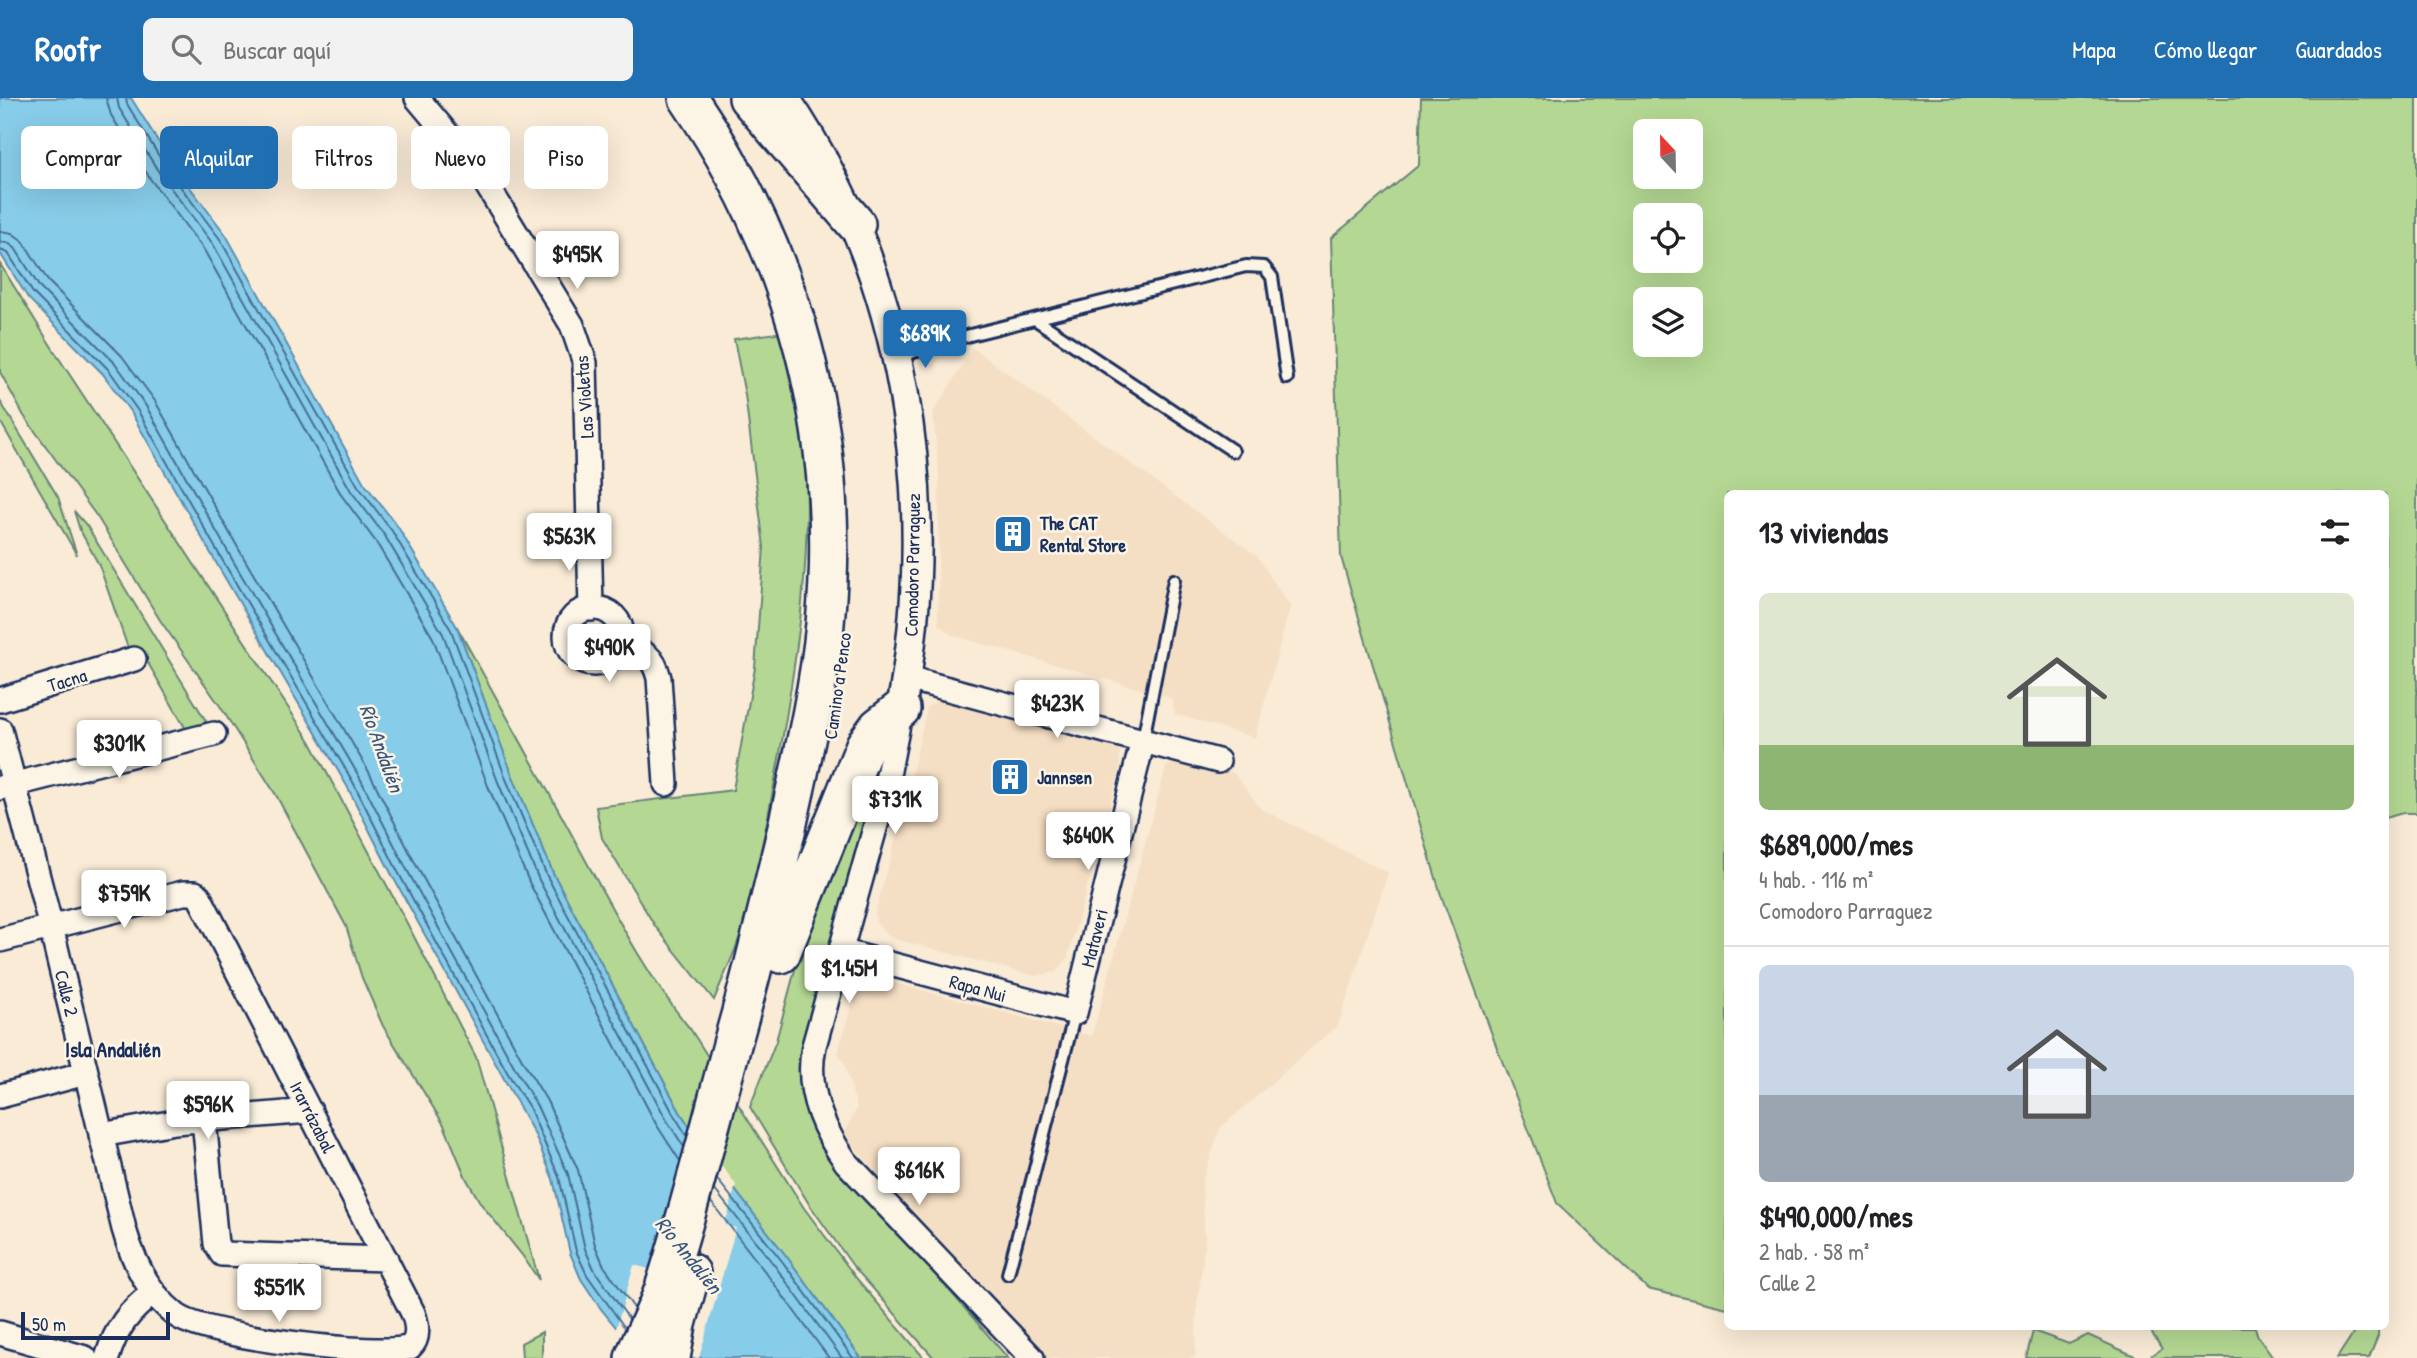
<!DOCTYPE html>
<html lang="es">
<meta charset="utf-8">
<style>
:root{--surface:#fff;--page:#f2f2f2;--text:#202124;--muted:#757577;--line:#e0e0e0;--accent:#1f6fb2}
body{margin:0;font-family:"Patrick Hand",sans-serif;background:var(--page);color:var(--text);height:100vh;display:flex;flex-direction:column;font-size:26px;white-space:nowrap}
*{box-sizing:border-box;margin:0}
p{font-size:23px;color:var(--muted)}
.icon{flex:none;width:38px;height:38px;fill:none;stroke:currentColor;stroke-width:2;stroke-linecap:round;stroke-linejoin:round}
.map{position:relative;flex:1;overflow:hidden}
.side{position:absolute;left:1724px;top:392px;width:665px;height:840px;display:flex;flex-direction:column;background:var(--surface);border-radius:10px;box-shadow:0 7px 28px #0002}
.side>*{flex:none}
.banner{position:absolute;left:21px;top:28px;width:665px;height:63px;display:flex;gap:14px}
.needle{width:46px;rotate:338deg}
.tools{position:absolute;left:1633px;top:21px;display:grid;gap:14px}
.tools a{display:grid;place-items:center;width:70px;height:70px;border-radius:10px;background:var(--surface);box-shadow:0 7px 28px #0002;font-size:35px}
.scale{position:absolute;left:21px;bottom:18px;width:149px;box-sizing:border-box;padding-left:7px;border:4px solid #1b2f5e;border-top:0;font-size:19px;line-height:24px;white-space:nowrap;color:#1b2f5e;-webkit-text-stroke:5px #fcf5e5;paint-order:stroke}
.price{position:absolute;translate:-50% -60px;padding:0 16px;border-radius:7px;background:#fff;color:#222;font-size:23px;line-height:46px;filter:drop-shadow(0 2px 4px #0008)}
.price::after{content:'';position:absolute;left:50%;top:42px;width:21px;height:16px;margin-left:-10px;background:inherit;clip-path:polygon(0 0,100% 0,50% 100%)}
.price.on{background:var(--accent);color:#fff}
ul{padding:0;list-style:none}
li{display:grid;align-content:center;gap:14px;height:371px;padding:0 35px}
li+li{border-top:2px solid var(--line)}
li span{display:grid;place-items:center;height:217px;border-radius:10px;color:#555}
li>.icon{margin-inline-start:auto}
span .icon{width:126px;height:126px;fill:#fffc;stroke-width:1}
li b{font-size:30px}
h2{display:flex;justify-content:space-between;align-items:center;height:84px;padding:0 35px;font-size:30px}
.chip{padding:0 24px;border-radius:10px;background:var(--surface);box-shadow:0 7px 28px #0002;font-size:24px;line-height:63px}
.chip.on{background:var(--accent);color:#fff}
header{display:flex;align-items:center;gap:42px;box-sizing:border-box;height:98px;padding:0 35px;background:var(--accent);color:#fff}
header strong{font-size:33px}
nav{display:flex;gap:38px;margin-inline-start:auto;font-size:24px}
.search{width:490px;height:63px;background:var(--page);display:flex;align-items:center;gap:18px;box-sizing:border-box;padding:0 24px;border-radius:10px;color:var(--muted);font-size:26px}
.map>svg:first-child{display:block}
</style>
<header>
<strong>Roofr</strong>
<div class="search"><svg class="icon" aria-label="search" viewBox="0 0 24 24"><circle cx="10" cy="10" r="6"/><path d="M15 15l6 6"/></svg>Buscar aquí</div>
<nav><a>Mapa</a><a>Cómo llegar</a><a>Guardados</a></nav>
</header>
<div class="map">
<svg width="2417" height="1260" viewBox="0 0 2417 1260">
<rect width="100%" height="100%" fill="#f9ebd6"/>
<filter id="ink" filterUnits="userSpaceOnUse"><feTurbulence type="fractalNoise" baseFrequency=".0143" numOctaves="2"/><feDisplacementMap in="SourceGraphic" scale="14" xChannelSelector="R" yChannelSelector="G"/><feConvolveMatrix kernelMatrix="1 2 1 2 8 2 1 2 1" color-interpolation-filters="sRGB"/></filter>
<g filter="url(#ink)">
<path fill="#f5dfc4" d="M 973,250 L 1257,458 L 1290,508 L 1255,640 L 1175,616 L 1171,600 L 952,537 L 938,526 L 939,375 L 933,315 Z
M 945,598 L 1113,644 L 1120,655 L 1120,671 L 1067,862 L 1056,874 L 1035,878 L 891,840 L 876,824 L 875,815 L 904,711 L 927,609 Z
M 1184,660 L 1234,675 L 1261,711 L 1388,775 L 1338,927 L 1220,1030 L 1202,1084 L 1205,1146 L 1197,1206 L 1195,1260 L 1042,1260 L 843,1037 L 857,1010 L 844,964 L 838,955 L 855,894 L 880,881 L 1092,938 L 1166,669 Z"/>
<path fill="#b4d893" stroke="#688478" stroke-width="2" fill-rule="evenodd" d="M 1421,0 L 2417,0 L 2417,715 L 2403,715 L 2385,720 L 2385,396 L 1727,396 L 1727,1210 L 1648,1191 L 1557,1105 L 1497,950 L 1441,797 L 1341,459 L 1331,140 L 1419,67 ZM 1645,33 L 1690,33 L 1690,79 L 1645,79 ZM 1645,117 L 1690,117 L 1690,163 L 1645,163 ZM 1645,201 L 1690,201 L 1690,247 L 1645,247 Z
M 0,166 L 58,259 L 310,643 L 409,829 L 476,959 L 539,1182 L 522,1157 L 481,1106 L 466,1080 L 444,1027 L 383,928 L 362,880 L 346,828 L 276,697 L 220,608 L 160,522 L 98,420 L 24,318 L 0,274 Z
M 783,234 C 790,270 801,307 804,344 C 814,453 797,559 778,666 C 767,724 757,782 740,838 C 733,860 722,881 714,902 L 655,828 L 602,740 L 596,709 L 733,692 L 755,570 L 764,449 L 745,297 L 734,241 Z
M 0,303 L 58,399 L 77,457 L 0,323 Z
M 74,413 L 87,428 L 206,623 L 199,629 L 187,633 L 148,565 L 141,556 L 128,550 L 99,467 L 80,432 Z
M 457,529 C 498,603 539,676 579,750 C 613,812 646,877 691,932 L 804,1110 L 857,1181 L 924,1260 L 861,1260 L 787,1159 L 711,1061 L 680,1014 L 553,775 L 513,679 Z
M 885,645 L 883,666 L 806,950 L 830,1055 L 1008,1260 L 934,1260 L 853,1168 L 809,1106 L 750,1009 L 776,943 L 800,853 Z
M 2358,1228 L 2378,1229 L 2378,1238 L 2369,1260 L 2337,1260 Z
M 2148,1229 L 2255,1229 L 2258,1239 L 2273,1260 L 2147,1260 L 2162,1251 Z
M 2033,1233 L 2069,1246 L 2088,1237 L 2139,1260 L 2026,1260 Z
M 542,1234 L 542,1260 L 522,1260 L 521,1245 Z"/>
<path fill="#87cce8" stroke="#5c8db1" stroke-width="2" d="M 0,0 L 131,0 L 173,67 L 226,137 L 364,385 L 398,429 L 457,529 L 513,679 L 553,775 L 680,1014 L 711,1061 L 787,1159 L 861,1260 L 641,1260 L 601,1211 L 581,1181 L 570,1155 L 553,1081 L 536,1039 L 392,777 L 347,688 L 218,468 L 132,316 L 103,276 L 28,200 L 0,155 Z"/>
<path fill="#f9ebd6" d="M 690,1024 L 736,1087 L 725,1127 L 736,1130 L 699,1260 L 636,1260 L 615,1234 L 634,1167 L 649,1171 Z"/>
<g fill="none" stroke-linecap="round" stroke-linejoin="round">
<path stroke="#466e95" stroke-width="2" d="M 106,0 L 111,17 L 151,82 L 204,152 L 342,398 L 376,444 L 433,540 L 488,688 L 530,786 L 656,1026 L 680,1063
M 117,0 L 119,10 L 160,76 L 213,146 L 351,393 L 385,438 L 443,536 L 498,684 L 539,782 L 666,1021 L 684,1049
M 126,0 L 127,6 L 167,71 L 220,141 L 358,388 L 392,433 L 451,532 L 506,681 L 547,778 L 674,1017 L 687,1038
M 0,133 L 12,135 L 23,143 L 48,183 L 122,258 L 155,303 L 241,455 L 369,674 L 415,765 L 524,965 L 547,1003 L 578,1072 L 595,1147 L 604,1168 L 634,1210
M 0,144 L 8,145 L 15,150 L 40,190 L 115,265 L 146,308 L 232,461 L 360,680 L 406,770 L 515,970 L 537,1008 L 568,1076 L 585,1151 L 595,1173 L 629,1221
M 0,152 L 8,155 L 33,195 L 109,272 L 138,313 L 224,465 L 353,684 L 398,774 L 507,974 L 530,1011 L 559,1079 L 576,1153 L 587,1177 L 625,1230
M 717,1081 L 782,1163 L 853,1260
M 714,1091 L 775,1168 L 842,1260
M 711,1104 L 766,1175 L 829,1260"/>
<g stroke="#1b2f5e" stroke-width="16">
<path id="service" d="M 1035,221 L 1233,353
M 897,259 L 970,237 L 1246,168 L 1264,169 L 1272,179 L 1287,280
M 1143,642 L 1174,482
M 1008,1176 L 1075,915"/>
</g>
<g stroke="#1b2f5e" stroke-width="28">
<path id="minor" d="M 417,0 L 479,74 L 572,227 L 585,265 L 591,511
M566 538a28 28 0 1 1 56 0a28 28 0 1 1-56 0Z
M 621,546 C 643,554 653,556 659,580 L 666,686
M 907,580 L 1218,663
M 0,602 L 134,561
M 901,611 L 884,698 L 814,948 C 805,990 822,1030 846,1064 L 1032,1260
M 0,632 L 51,829 L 124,1131 C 133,1163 149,1196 176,1217 C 204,1239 383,1260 410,1249 C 420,1240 417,1226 413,1215 L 199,798 L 195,795 L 183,795 L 0,842
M 0,690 L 214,636
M 841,853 L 1075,915 L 1143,642
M 0,998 L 86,975
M 204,1022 L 216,1146 L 222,1156 L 386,1161
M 101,1037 L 175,1024 L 310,1013
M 0,1235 L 85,1260
M 107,1260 C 116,1230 129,1213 154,1194"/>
</g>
<g stroke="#1b2f5e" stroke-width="33">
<path id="tertiary" d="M 785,0 C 907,178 940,401 901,611"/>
</g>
<g stroke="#1b2f5e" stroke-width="42">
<path id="trunk" d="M 748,0 L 856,126
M 781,856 L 865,647 L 878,629 L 901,611
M 634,1260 C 643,1238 655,1216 663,1193 C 691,1108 712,1019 736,932 C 755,866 770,800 786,734 C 801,665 818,596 825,526 C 843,336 795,157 688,0
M 671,1260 L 677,1226 L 691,1175"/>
</g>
<use href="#service" stroke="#fcf5e5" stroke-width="10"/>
<use href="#minor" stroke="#fcf5e5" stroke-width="23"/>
<use href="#tertiary" stroke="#fcf5e5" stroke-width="28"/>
<use href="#trunk" stroke="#fcf5e5" stroke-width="37"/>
</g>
</g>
<defs>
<g id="building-square" transform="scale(2.0125)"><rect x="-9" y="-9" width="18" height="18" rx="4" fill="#1f6fb2" stroke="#fcf5e5"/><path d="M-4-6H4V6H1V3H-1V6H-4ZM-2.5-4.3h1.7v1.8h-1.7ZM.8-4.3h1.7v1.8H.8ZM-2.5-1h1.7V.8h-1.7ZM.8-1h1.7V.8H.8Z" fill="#fff"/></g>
</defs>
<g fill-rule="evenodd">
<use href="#building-square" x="1013" y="436"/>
<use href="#building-square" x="1010" y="679"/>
</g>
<g text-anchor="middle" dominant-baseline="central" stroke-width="5" stroke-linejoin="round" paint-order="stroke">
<g font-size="19" fill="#1b2f5e" stroke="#fcf5e5">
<text transform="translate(584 299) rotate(-94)">Las Violetas</text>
<text transform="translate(912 467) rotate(-89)">Comodoro Parraguez</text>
<text transform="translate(67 582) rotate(-17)">Tacna</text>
<text transform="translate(837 588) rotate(-82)">Camino a Penco</text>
<text transform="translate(1094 840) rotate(-76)">Mataveri</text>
<text transform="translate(978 890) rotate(15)">Rapa Nui</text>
<text transform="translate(67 895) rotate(76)">Calle 2</text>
<text transform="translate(313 1019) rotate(63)">Irarrázabal</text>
</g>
<g font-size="19" font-weight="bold" fill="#1b2f5e" stroke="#fcf5e5" text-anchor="start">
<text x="1040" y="425">The CAT<tspan x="1040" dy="22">Rental Store</tspan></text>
<text x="1037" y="679">Jannsen</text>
</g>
<g font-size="21" font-style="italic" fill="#365680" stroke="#fcf5e5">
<text transform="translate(382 650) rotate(70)">Río Andalién</text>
<text transform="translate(689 1157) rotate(51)">Río Andalién</text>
</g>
<g font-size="21" font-weight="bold" fill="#1b2f5e" stroke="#fcf5e5">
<text x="113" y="951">Isla Andalién</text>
</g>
</g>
</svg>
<div class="tools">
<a><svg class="needle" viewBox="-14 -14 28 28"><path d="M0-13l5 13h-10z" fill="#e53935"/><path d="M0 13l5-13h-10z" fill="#757577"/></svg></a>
<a><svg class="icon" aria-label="locate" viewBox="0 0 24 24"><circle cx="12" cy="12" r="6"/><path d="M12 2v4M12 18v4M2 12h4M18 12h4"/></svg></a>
<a><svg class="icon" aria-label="layers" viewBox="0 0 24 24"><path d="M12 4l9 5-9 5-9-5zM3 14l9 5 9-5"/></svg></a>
</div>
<div class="scale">50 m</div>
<b class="price" style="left:577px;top:193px">$495K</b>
<b class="price on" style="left:925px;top:272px">$689K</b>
<b class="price" style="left:569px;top:475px">$563K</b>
<b class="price" style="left:609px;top:586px">$490K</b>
<b class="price" style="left:1057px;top:642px">$423K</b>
<b class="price" style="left:119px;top:682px">$301K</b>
<b class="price" style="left:895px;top:738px">$731K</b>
<b class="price" style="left:1088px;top:774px">$640K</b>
<b class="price" style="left:124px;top:832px">$759K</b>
<b class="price" style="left:849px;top:907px">$1.45M</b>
<b class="price" style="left:208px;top:1043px">$596K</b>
<b class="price" style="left:919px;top:1109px">$616K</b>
<b class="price" style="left:279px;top:1226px">$551K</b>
<div class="banner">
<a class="chip">Comprar</a>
<a class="chip on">Alquilar</a>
<a class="chip">Filtros</a>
<a class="chip">Nuevo</a>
<a class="chip">Piso</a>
</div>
<section class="side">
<h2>13 viviendas<svg class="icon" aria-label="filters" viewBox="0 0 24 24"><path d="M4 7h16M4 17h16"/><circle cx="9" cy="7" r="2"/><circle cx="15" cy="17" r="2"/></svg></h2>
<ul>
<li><span style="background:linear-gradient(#dfe7d0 70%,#8fb573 0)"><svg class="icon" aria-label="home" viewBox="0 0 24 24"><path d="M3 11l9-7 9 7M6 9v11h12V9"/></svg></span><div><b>$689,000/mes</b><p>4 hab. · 116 m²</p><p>Comodoro Parraguez</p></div></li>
<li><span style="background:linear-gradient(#c9d6e8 60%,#9aa5b1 0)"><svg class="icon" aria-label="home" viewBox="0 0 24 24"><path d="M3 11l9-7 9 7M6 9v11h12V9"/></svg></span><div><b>$490,000/mes</b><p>2 hab. · 58 m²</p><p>Calle 2</p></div></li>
</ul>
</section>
</div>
